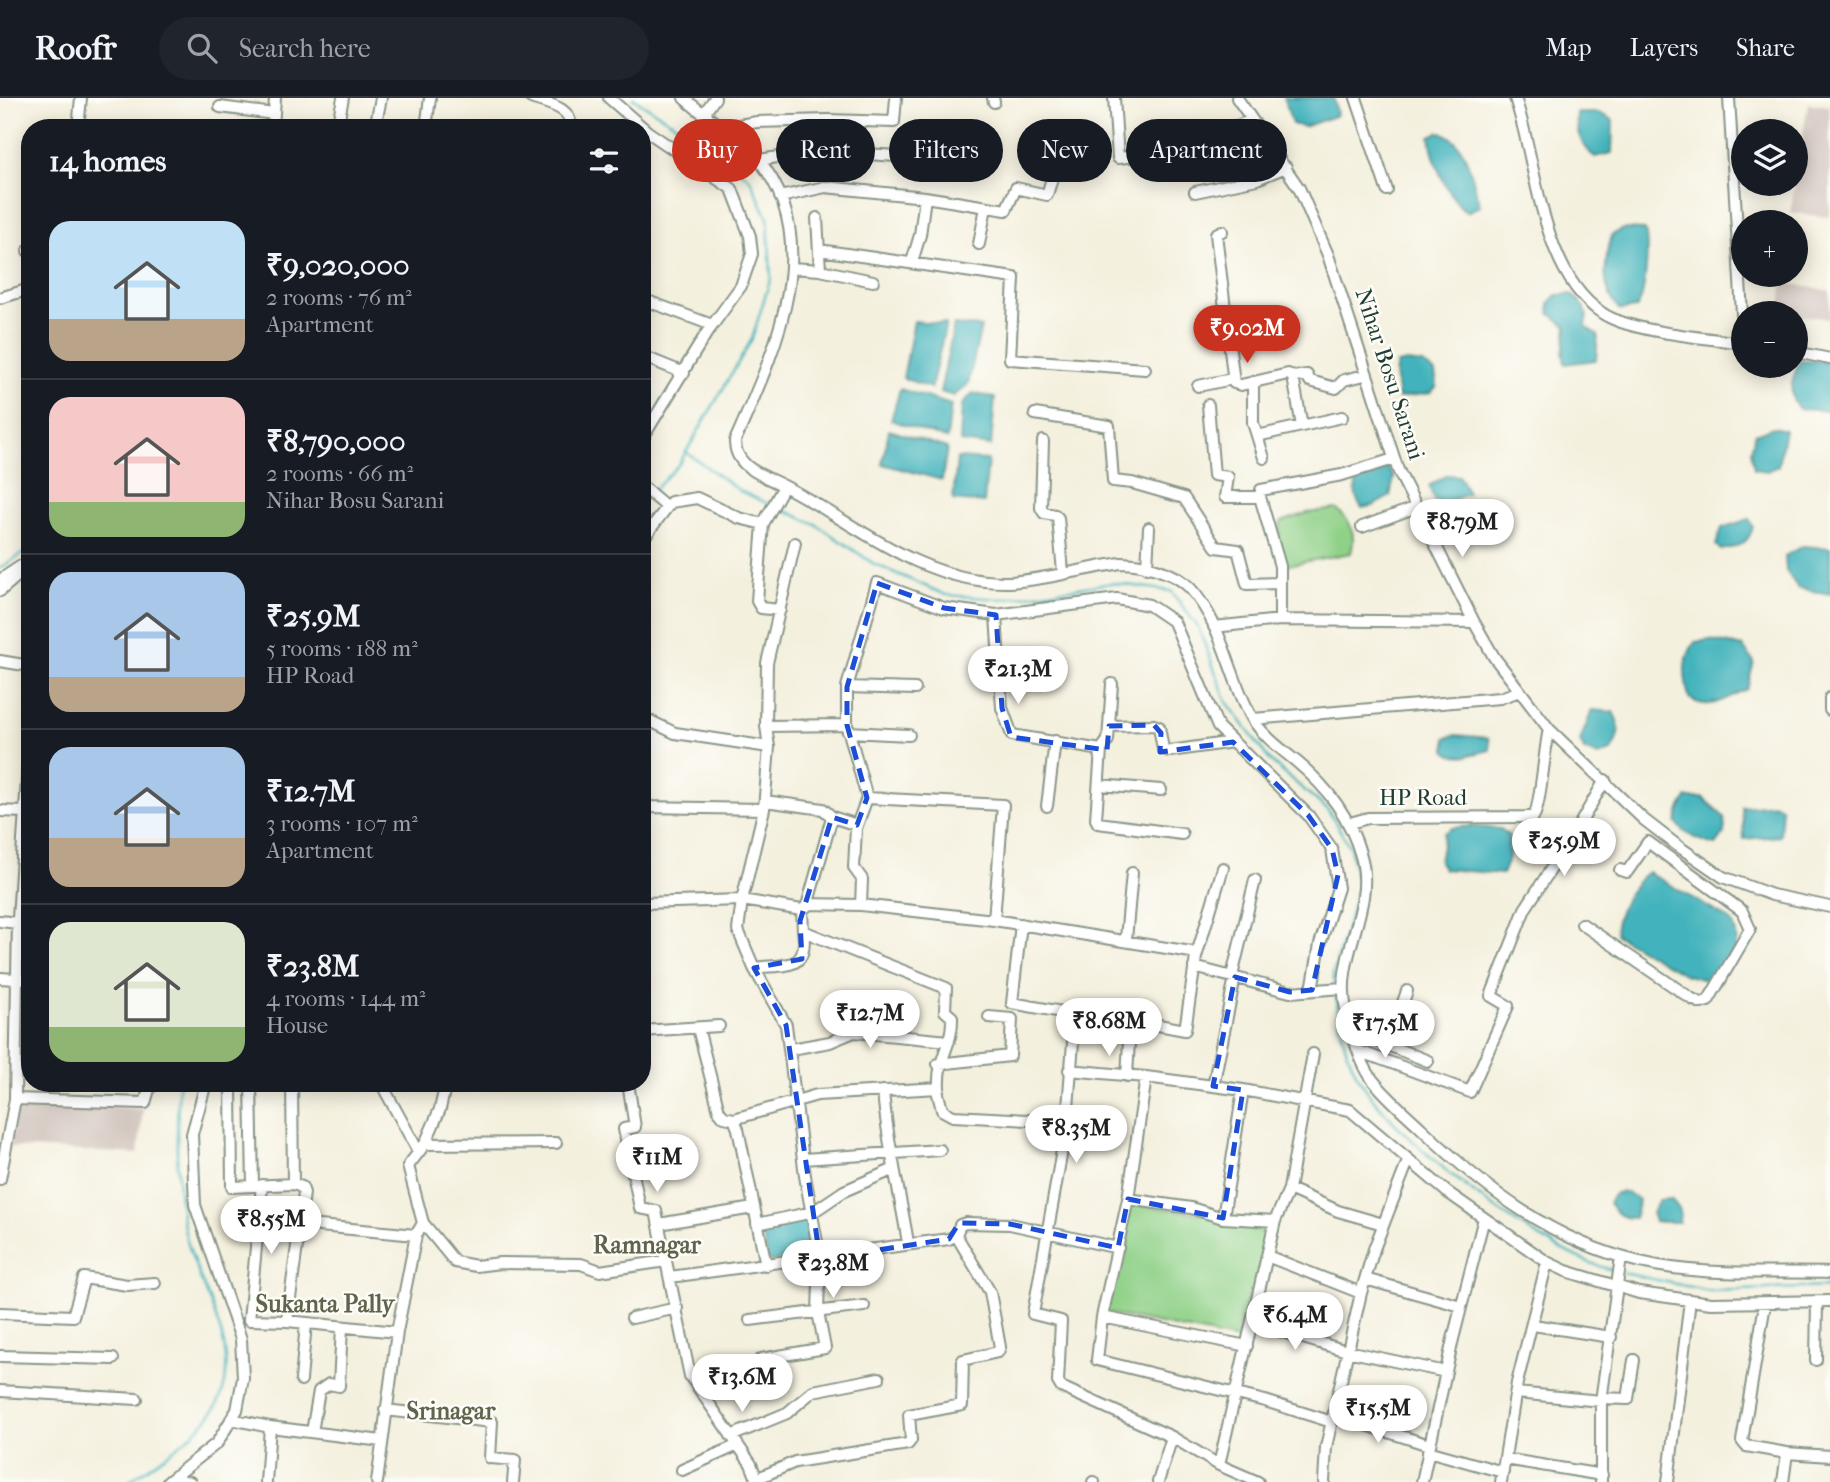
<!DOCTYPE html>
<meta charset="utf-8">
<style>
:root{--surface:#171b24;--page:#20242c;--text:#f1f3f6;--muted:#9ea1a6;--line:#363941;--accent:#c8321e}
body{margin:0;font-family:"IM FELL French Canon",serif;background:var(--page);color:var(--text);height:100vh;display:flex;flex-direction:column;font-size:26px;white-space:nowrap}
*{box-sizing:border-box;margin:0}
p{font-size:23px;color:var(--muted)}
.icon{flex:none;width:38px;height:38px;fill:none;stroke:currentColor;stroke-width:2;stroke-linecap:round;stroke-linejoin:round}
.map{position:relative;flex:1;overflow:hidden}
.panel{position:absolute;left:21px;top:21px;width:630px;height:973px;display:flex;flex-direction:column;background:var(--surface);border-radius:28px;box-shadow:0 4px 18px #0003}
.panel>*{flex:none}
.guide{position:absolute;left:672px;top:21px;width:665px;height:63px;display:flex;gap:14px}
.buttons{position:absolute;left:1731px;top:21px;display:grid;gap:14px}
.buttons a{display:grid;place-items:center;width:77px;height:77px;border-radius:50%;background:var(--surface);box-shadow:0 4px 18px #0003;font-size:35px}
.price{position:absolute;translate:-50% -60px;padding:0 16px;border-radius:24px;background:#fff;color:#222;font-size:23px;line-height:46px;filter:drop-shadow(0 2px 4px #0008)}
.price::after{content:'';position:absolute;left:50%;top:42px;width:21px;height:16px;margin-left:-10px;background:inherit;clip-path:polygon(0 0,100% 0,50% 100%)}
.price.selected{background:var(--accent);color:#fff}
ul{padding:0;list-style:none}
li{display:flex;align-items:center;gap:21px;height:175px;padding:0 28px}
li+li{border-top:2px solid var(--line)}
li span{display:grid;place-items:center;flex:none;width:196px;height:140px;border-radius:21px;color:#555}
li>.icon{margin-inline-start:auto}
span .icon{width:84px;height:84px;fill:#fffc;stroke-width:1}
li b{font-size:30px}
h2{display:flex;justify-content:space-between;align-items:center;height:84px;padding:0 28px;font-size:30px}
.chip{padding:0 24px;border-radius:32px;background:var(--surface);box-shadow:0 4px 18px #0003;font-size:24px;line-height:63px}
.chip.selected{background:var(--accent);color:#fff}
header{display:flex;align-items:center;gap:42px;box-sizing:border-box;height:98px;padding:0 35px;background:var(--surface);border-bottom:2px solid var(--line)}
header strong{font-size:33px}
nav{display:flex;gap:38px;margin-inline-start:auto;font-size:24px}
.search{width:490px;height:63px;background:var(--page);display:flex;align-items:center;gap:18px;box-sizing:border-box;padding:0 24px;border-radius:38px;color:var(--muted);font-size:26px}
.map>svg:first-child{display:block}
</style>
<header>
<strong>Roofr</strong>
<div class="search"><svg class="icon" aria-label="search" viewBox="0 0 24 24"><circle cx="10" cy="10" r="6"/><path d="M15 15l6 6"/></svg>Search here</div>
<nav><a>Map</a><a>Layers</a><a>Share</a></nav>
</header>
<div class="map">
<svg width="1830" height="1384" viewBox="0 0 1830 1384">
<rect width="100%" height="100%" fill="#fdfcf7"/>
<filter id="ink" filterUnits="userSpaceOnUse"><feTurbulence type="fractalNoise" baseFrequency=".0143" numOctaves="2"/><feDisplacementMap in="SourceGraphic" scale="14" xChannelSelector="R" yChannelSelector="G"/><feConvolveMatrix kernelMatrix="1 2 1 2 8 2 1 2 1" color-interpolation-filters="sRGB"/></filter>
<filter id="wash" filterUnits="userSpaceOnUse"><feTurbulence type="fractalNoise" baseFrequency=".00686" numOctaves="4" result="noise"/><feDisplacementMap in="SourceGraphic" scale="28" xChannelSelector="R" yChannelSelector="G"/><feGaussianBlur stdDeviation="1.57" result="paint"/><feColorMatrix in="noise" values="0 0 0 0 0 0 0 0 0 0 0 0 0 0 0 0 0 1.4 0 .05"/><feComposite in="paint" operator="in"/></filter>
<g filter="url(#wash)">
<rect width="100%" height="100%" fill="#f4f0de"/>
<path fill="#cec1b9" d="M 1808,5 L 1830,8 L 1830,119 L 1790,115 Z
M 1783,184 L 1830,193 L 1830,221 L 1781,215 Z
M 16,1003 L 143,1011 L 138,1056 L 11,1049 Z"/>
<path fill="#90d188" stroke="#58875e" stroke-width="2" d="M 1336,411 C 1352,423 1356,436 1351,455 L 1288,467 C 1278,458 1278,437 1281,424 L 1307,415 Z
M 1131,1106 L 1272,1125 L 1248,1244 L 1106,1215 Z"/>
<path fill="#43b3bc" stroke="#317878" stroke-width="2" d="M 1284,0 L 1334,0 L 1337,17 L 1304,29 L 1292,26 Z
M 1577,15 L 1599,15 L 1613,22 L 1612,55 L 1595,59 C 1581,49 1575,32 1577,15 Z
M 1439,34 C 1468,40 1472,83 1480,108 L 1466,114 C 1446,96 1433,65 1430,38 Z
M 1623,131 L 1645,132 C 1649,148 1646,196 1637,210 L 1620,212 C 1600,192 1604,162 1612,137 Z
M 1572,196 C 1585,207 1589,213 1586,229 L 1598,237 L 1596,262 L 1565,266 L 1563,255 L 1567,229 L 1550,215 L 1549,206 L 1557,197 Z
M 914,223 L 946,226 L 931,290 L 903,280 Z
M 954,227 L 981,229 L 968,286 L 954,298 L 940,294 Z
M 1800,263 L 1822,263 L 1830,267 L 1830,313 L 1799,311 C 1786,298 1793,277 1800,263 Z
M 1407,264 L 1423,266 L 1435,274 L 1437,288 L 1430,295 L 1399,300 L 1395,276 L 1397,266 Z
M 900,291 L 951,307 L 947,341 L 891,322 Z
M 973,295 L 995,300 L 991,348 L 960,344 L 962,307 Z
M 1773,329 L 1785,332 L 1778,368 L 1767,373 L 1754,371 L 1751,352 L 1755,336 Z
M 889,332 L 947,350 L 942,382 L 882,366 Z
M 957,360 L 988,362 L 984,405 L 953,402 Z
M 1386,367 L 1394,380 L 1390,398 L 1373,408 L 1362,410 C 1353,398 1354,388 1360,375 Z
M 1447,377 L 1459,378 L 1468,395 L 1442,407 L 1434,402 L 1429,388 Z
M 1749,421 L 1753,429 C 1748,447 1738,449 1721,452 L 1716,447 L 1722,430 Z
M 1802,448 L 1830,450 L 1830,496 L 1798,490 L 1786,473 L 1785,458 Z
M 1710,542 L 1743,549 L 1754,564 L 1747,591 C 1726,599 1710,615 1689,600 C 1684,577 1681,564 1695,544 Z
M 1592,612 L 1613,614 C 1622,629 1619,639 1611,653 L 1598,658 L 1584,652 L 1580,643 Z
M 1456,637 L 1489,640 L 1490,652 L 1466,658 L 1451,657 L 1446,652 L 1446,640 Z
M 1687,700 L 1703,700 L 1724,719 L 1725,735 L 1716,747 C 1700,743 1686,738 1676,725 L 1680,711 Z
M 1776,706 L 1782,710 L 1780,738 L 1744,741 L 1742,709 Z
M 1470,728 L 1501,731 L 1509,738 L 1509,759 L 1502,776 L 1444,771 L 1439,764 L 1444,735 L 1452,730 Z
M 1648,774 L 1730,822 C 1746,844 1729,863 1718,885 L 1686,877 L 1616,837 C 1613,818 1632,785 1648,774 Z
M 1627,1094 L 1639,1102 L 1634,1120 C 1622,1120 1616,1116 1609,1105 L 1615,1095 Z
M 1671,1101 L 1680,1112 L 1679,1124 L 1655,1124 L 1652,1115 L 1659,1102 Z
M 808,1120 L 814,1158 L 769,1164 L 760,1129 Z"/>
<g fill="none" stroke-linecap="round" stroke-linejoin="round">
<path stroke="#43b3bc" stroke-width="2.5" d="M 633,0 L 715,51 L 750,81 L 768,120 L 771,179 L 752,241 L 679,366 L 652,394
M 686,354 L 740,393 L 769,406
M 642,404 L 647,399
M 775,408 L 817,427 L 874,466 L 946,497 L 1000,501 L 1112,485 L 1171,493 L 1198,529 L 1227,604 L 1271,664 L 1328,712 L 1350,749 L 1358,788 L 1333,875 L 1335,889
M 0,470 L 30,451
M 1336,895 C 1339,926 1344,954 1360,982 C 1398,1045 1545,1159 1617,1173
M 1623,1175 L 1710,1193 L 1830,1189
M 128,1384 C 155,1364 205,1334 219,1303 C 245,1248 195,1187 185,1134 C 175,1085 176,1035 179,985"/>
</g>
</g>
<g filter="url(#ink)">
<g fill="none" stroke-linecap="round" stroke-linejoin="round">
<g stroke="#8a9689" stroke-width="14">
<path id="street" d="M 531,0 C 547,6 573,9 570,30
M 609,0 L 648,34 L 732,91 L 750,138 L 752,156 L 741,188 L 706,236 L 642,341
M 993,0 L 994,4
M 1114,0 L 1118,60 L 1167,55 L 1171,40 L 1175,38 L 1237,28 L 1252,22
M 1237,0 L 1299,90 L 1328,157 L 1398,372 L 1474,524 L 1494,559 L 1549,631 L 1643,721 L 1678,748 L 1723,779 L 1772,797 L 1830,809
M 1356,0 L 1387,92
M 1515,0 C 1537,64 1540,174 1602,215 C 1629,234 1708,240 1743,245
M 1729,0 L 1743,232
M 220,9 L 274,16
M 703,17 L 715,0
M 78,30 L 81,0
M 273,30 L 275,0
M 337,30 L 343,0
M 375,30 L 381,0
M 426,30 L 430,0
M 720,30 L 757,24 L 828,22
M 825,57 L 828,22 L 894,24 L 896,0
M 759,62 C 821,51 887,56 949,63
M 1195,94 L 1257,81 L 1286,69
M 780,99 L 825,89 L 925,99 L 1006,112 L 1016,90 L 1047,97 L 1058,60 L 1063,54 L 1085,60
M 1222,133 L 1216,136 L 1234,285 L 1241,287 L 1288,276 L 1293,279 L 1307,277 L 1310,283 L 1336,290 L 1344,282 L 1365,277
M 979,146 L 986,109
M 819,152 L 1014,180 L 1010,261 L 1145,271
M 28,153 L 30,153
M 912,164 L 920,137 L 925,99
M 792,170 L 820,172 L 817,120
M 820,172 L 873,183
M 0,200 L 30,191
M 642,201 L 712,227
M 1796,254 L 1830,261
M 642,258 L 684,275
M 1293,279 L 1302,328
M 1253,284 L 1253,325 L 1264,360
M 1198,288 L 1232,281
M 1208,307 L 1214,377 L 1228,379 L 1225,399 L 1260,399
M 1035,316 L 1109,328 L 1113,383 L 1132,385 L 1184,400 L 1216,449 L 1238,452 L 1247,486 L 1280,485
M 1257,338 L 1342,319
M 1043,343 L 1041,410 L 1044,415 L 1055,417 L 1058,420 L 1063,474
M 642,388 L 667,409
M 784,388 C 854,424 920,484 1004,484 C 1036,484 1087,470 1121,465 C 1141,465 1176,474 1190,490 C 1223,526 1229,579 1252,620 C 1263,638 1281,651 1297,664 C 1328,690 1350,719 1361,758 C 1376,811 1334,858 1346,911 C 1352,934 1358,961 1372,981 C 1386,999 1405,1015 1421,1030 C 1484,1091 1554,1144 1640,1164 C 1703,1179 1766,1173 1830,1175
M 763,426 L 757,503 L 761,510 L 780,512
M 1362,429 L 1417,409
M 642,442 L 671,404 L 697,400 L 739,420 L 763,426 L 784,388 C 763,377 735,370 735,343 C 772,258 828,145 758,61 C 738,37 707,21 684,0
M 1147,470 L 1149,430
M 0,482 L 21,468
M 0,493 L 30,467
M 996,517 L 1117,501 L 1149,507 L 1174,524 L 1218,629 L 1308,717 L 1332,751 L 1338,790 L 1320,846 L 1312,892
M 1280,522 L 1280,468 L 1260,399 L 1261,392 L 1342,377 L 1394,361
M 1214,529 L 1280,522 L 1474,524
M 0,563 L 30,568
M 847,589 L 915,591
M 1830,600 L 1830,612
M 642,619 L 675,635 L 769,649
M 1253,621 L 1500,600 L 1520,593
M 766,628 L 767,565 L 795,445
M 1109,628 L 1154,627 L 1159,629 L 1163,651 L 1170,653 L 1233,644
M 848,634 L 909,637
M 1101,652 L 1108,642 L 1112,586
M 1099,687 L 1161,692
M 867,700 L 856,730 L 854,770 L 862,781 L 861,807 L 994,822
M 765,703 L 823,711 L 832,719 L 857,727
M 1047,708 L 1055,643
M 642,709 L 764,711
M 0,713 L 24,714
M 1350,725 L 1368,720 L 1533,719 C 1540,713 1545,647 1549,631
M 642,805 L 742,802 L 802,812 L 807,808 L 832,719
M 807,806 L 861,807
M 0,823 L 18,825
M 1021,826 L 1012,905 L 1134,927 L 1153,926 L 1185,932 L 1196,859 L 1191,854 L 994,822 L 1003,707 L 867,700 L 847,627 L 847,589 L 877,485 L 944,510 L 996,517 L 1002,610 L 1012,637 L 1101,652 L 1096,721 L 1098,725 L 1182,736
M 1582,826 L 1692,901 L 1701,905 L 1708,903 L 1750,831 L 1742,813 L 1648,744 L 1627,774 L 1620,772
M 1126,841 L 1132,775
M 1196,859 L 1223,770
M 1194,869 L 1290,894 L 1343,890
M 754,870 C 786,866 809,873 803,833
M 1232,878 L 1255,782
M 0,880 L 30,882
M 1075,917 L 1067,1024 L 1033,1216 L 1061,1223 L 1058,1284 L 1061,1289 L 1172,1339 L 1219,1367 L 1258,1384
M 698,930 L 719,1013 L 724,1019 L 734,1021 L 738,1031 L 766,1167
M 642,933 L 719,928
M 1352,933 L 1428,963
M 1388,947 L 1407,893
M 791,951 L 830,944 L 854,934 L 949,943
M 1359,953 L 1470,994 L 1508,908 L 1491,898 L 1525,811 L 1577,731 L 1605,682
M 938,966 L 1010,958 L 1012,921 L 989,919
M 1069,972 L 1146,979
M 1127,978 L 1130,926
M 231,985 L 232,1089 L 293,1086
M 251,985 L 253,1088
M 292,985 L 293,1086 L 302,1089 L 304,1095 L 287,1223 L 397,1234
M 381,985 L 418,1053
M 446,985 L 440,1011 L 425,1046 L 408,1068 L 423,1125 L 455,1164 L 476,1168 L 500,1165 L 581,1166 L 600,1173 L 666,1163 L 690,1278 L 751,1366 L 758,1384
M 628,985 L 635,1029 L 624,1031 L 640,1110 L 656,1113 L 666,1163
M 1213,988 L 1235,879
M 937,992 L 942,1012 L 953,1018 L 1067,1024
M 1243,992 L 1350,1012 L 1447,1094 L 1547,1164 L 1566,1173 L 1639,1195 L 1711,1205 L 1830,1203
M 883,993 C 887,1046 900,1094 908,1145
M 15,1001 L 145,1005 L 151,985
M 734,1021 L 817,997 L 939,990 C 937,958 953,948 952,919 L 945,913 L 946,890 L 803,833 L 802,812
M 425,1046 L 556,1045
M 803,1061 L 940,1052
M 0,1081 L 15,1001 L 18,821 L 30,634
M 262,1087 L 249,1222 L 287,1223
M 1289,1091 L 1338,1113 L 1383,1126
M 1128,1101 L 1191,1110 L 1223,1120 L 1275,1123
M 1223,1120 L 1243,992 L 1146,979 L 1128,1101 L 1102,1219 L 1097,1262 L 1265,1303 L 1332,1324
M 659,1126 L 753,1110
M 757,1126 L 813,1114 L 844,1093 L 892,1072
M 319,1128 L 416,1137
M 1267,1158 L 1361,1195
M 820,1161 L 805,1078 L 786,927 L 754,870 L 738,832 L 742,802 L 764,711 L 769,649 L 766,628 L 847,627
M 670,1179 L 949,1141 L 956,1137 L 960,1127 L 966,1125 L 1010,1126 L 1118,1150
M 1365,1181 L 1461,1208
M 1765,1206 L 1742,1343 L 1746,1348 L 1787,1355
M 0,1215 L 73,1218 L 84,1180 L 127,1187 L 155,1185
M 1102,1219 L 1247,1248
M 632,1220 L 677,1210
M 750,1222 L 864,1208
M 1252,1225 L 1347,1253 L 1446,1274
M 1533,1227 L 1611,1239
M 0,1258 L 113,1261
M 761,1261 L 825,1250 L 818,1214 L 819,1185 L 814,1162
M 1816,1262 L 1817,1204
M 301,1282 L 306,1225
M 0,1293 L 137,1301
M 1516,1295 L 1601,1303
M 1601,1300 L 1628,1301 L 1634,1262
M 385,1312 L 492,1324 L 490,1360 L 515,1362 L 513,1384
M 1335,1317 L 1429,1347
M 231,1321 L 270,1329
M 312,1334 L 319,1293 L 329,1286 L 339,1288 L 342,1229
M 731,1338 L 787,1315 L 813,1293 L 879,1280
M 1428,1353 L 1503,1374
M 1505,1361 L 1602,1377
M 1219,1367 L 1275,1123 L 1289,1091 L 1313,956
M 682,1372 L 738,1347
M 172,1381 L 190,1384
M 756,1381 L 795,1364 L 908,1346 L 911,1342 L 909,1317 L 962,1307 L 963,1262 L 998,1254 L 1000,1249 L 990,1194 L 956,1137
M 168,1384 L 217,1345 L 237,1312 L 243,1280 L 241,1241 L 195,1107 L 192,1036 L 206,985
M 266,1384 L 270,1329 L 382,1343
M 377,1384 L 397,1234 L 416,1137 L 423,1125
M 1093,1384 L 1094,1384
M 1158,1384 L 1172,1339
M 1324,1384 L 1326,1349 L 1361,1195 L 1374,1151 L 1408,1063
M 1422,1384 L 1453,1241 L 1484,1120
M 1501,1384 L 1517,1285 L 1547,1164
M 1601,1384 L 1601,1303 L 1621,1159
M 1668,1384 L 1690,1202
M 1783,1384 L 1787,1355 L 1830,1358"/>
</g>
<use href="#street" stroke="#fff" stroke-width="10"/>
</g>
</g>
<path fill="none" stroke="#1d4ed8" stroke-width="5" stroke-dasharray="14 9" stroke-linejoin="round" d="M 877,485 L 944,510 L 996,517 L 1002,610 L 1011,639 L 1107,652 L 1109,628 L 1154,627 L 1161,635 L 1160,654 L 1233,644 L 1308,717 L 1332,751 L 1338,777 L 1312,892 L 1290,894 L 1235,879 L 1213,988 L 1243,992 L 1223,1120 L 1128,1101 L 1118,1150 L 1010,1126 L 959,1125 L 949,1141 L 820,1161 L 786,927 L 754,870 L 802,861 L 800,823 L 832,719 L 857,727 L 867,700 L 847,627 L 847,589 Z"/>
<g text-anchor="middle" dominant-baseline="central" stroke-width="5" stroke-linejoin="round" paint-order="stroke">
<g font-size="23" fill="#1f3d34" stroke="#fdfcf7">
<text transform="translate(1390 276) rotate(72)">Nihar Bosu Sarani</text>
<text x="1423" y="699">HP Road</text>
</g>
<g font-size="24" font-weight="bold" fill="#60644e" stroke="#fdfcf7">
<text x="647" y="1147">Ramnagar</text>
<text x="325" y="1206">Sukanta Pally</text>
<text x="451" y="1313">Srinagar</text>
</g>
</g>
</svg>
<div class="buttons">
<a><svg class="icon" aria-label="layers" viewBox="0 0 24 24"><path d="M12 4l9 5-9 5-9-5zM3 14l9 5 9-5"/></svg></a>
<a>+</a>
<a>−</a>
</div>
<b class="price selected" style="left:1247px;top:267px">₹9.02M</b>
<b class="price" style="left:1462px;top:461px">₹8.79M</b>
<b class="price" style="left:1018px;top:608px">₹21.3M</b>
<b class="price" style="left:1564px;top:780px">₹25.9M</b>
<b class="price" style="left:870px;top:952px">₹12.7M</b>
<b class="price" style="left:1109px;top:960px">₹8.68M</b>
<b class="price" style="left:1385px;top:962px">₹17.5M</b>
<b class="price" style="left:1076px;top:1067px">₹8.35M</b>
<b class="price" style="left:657px;top:1096px">₹11M</b>
<b class="price" style="left:271px;top:1158px">₹8.55M</b>
<b class="price" style="left:833px;top:1202px">₹23.8M</b>
<b class="price" style="left:1295px;top:1254px">₹6.4M</b>
<b class="price" style="left:742px;top:1316px">₹13.6M</b>
<b class="price" style="left:1378px;top:1347px">₹15.5M</b>
<div class="guide">
<a class="chip selected">Buy</a>
<a class="chip">Rent</a>
<a class="chip">Filters</a>
<a class="chip">New</a>
<a class="chip">Apartment</a>
</div>
<section class="panel">
<h2>14 homes<svg class="icon" aria-label="filters" viewBox="0 0 24 24"><path d="M4 7h16M4 17h16"/><circle cx="9" cy="7" r="2"/><circle cx="15" cy="17" r="2"/></svg></h2>
<ul>
<li><span style="background:linear-gradient(#bfe0f5 70%,#b9a48a 0)"><svg class="icon" aria-label="home" viewBox="0 0 24 24"><path d="M3 11l9-7 9 7M6 9v11h12V9"/></svg></span><div><b>₹9,020,000</b><p>2 rooms · 76 m²</p><p>Apartment</p></div></li>
<li><span style="background:linear-gradient(#f6c9c9 75%,#8fb573 0)"><svg class="icon" aria-label="home" viewBox="0 0 24 24"><path d="M3 11l9-7 9 7M6 9v11h12V9"/></svg></span><div><b>₹8,790,000</b><p>2 rooms · 66 m²</p><p>Nihar Bosu Sarani</p></div></li>
<li><span style="background:linear-gradient(#a9c7e8 75%,#b9a48a 0)"><svg class="icon" aria-label="home" viewBox="0 0 24 24"><path d="M3 11l9-7 9 7M6 9v11h12V9"/></svg></span><div><b>₹25.9M</b><p>5 rooms · 188 m²</p><p>HP Road</p></div></li>
<li><span style="background:linear-gradient(#a9c7e8 65%,#b9a48a 0)"><svg class="icon" aria-label="home" viewBox="0 0 24 24"><path d="M3 11l9-7 9 7M6 9v11h12V9"/></svg></span><div><b>₹12.7M</b><p>3 rooms · 107 m²</p><p>Apartment</p></div></li>
<li><span style="background:linear-gradient(#dfe7d0 75%,#8fb573 0)"><svg class="icon" aria-label="home" viewBox="0 0 24 24"><path d="M3 11l9-7 9 7M6 9v11h12V9"/></svg></span><div><b>₹23.8M</b><p>4 rooms · 144 m²</p><p>House</p></div></li>
</ul>
</section>
</div>
